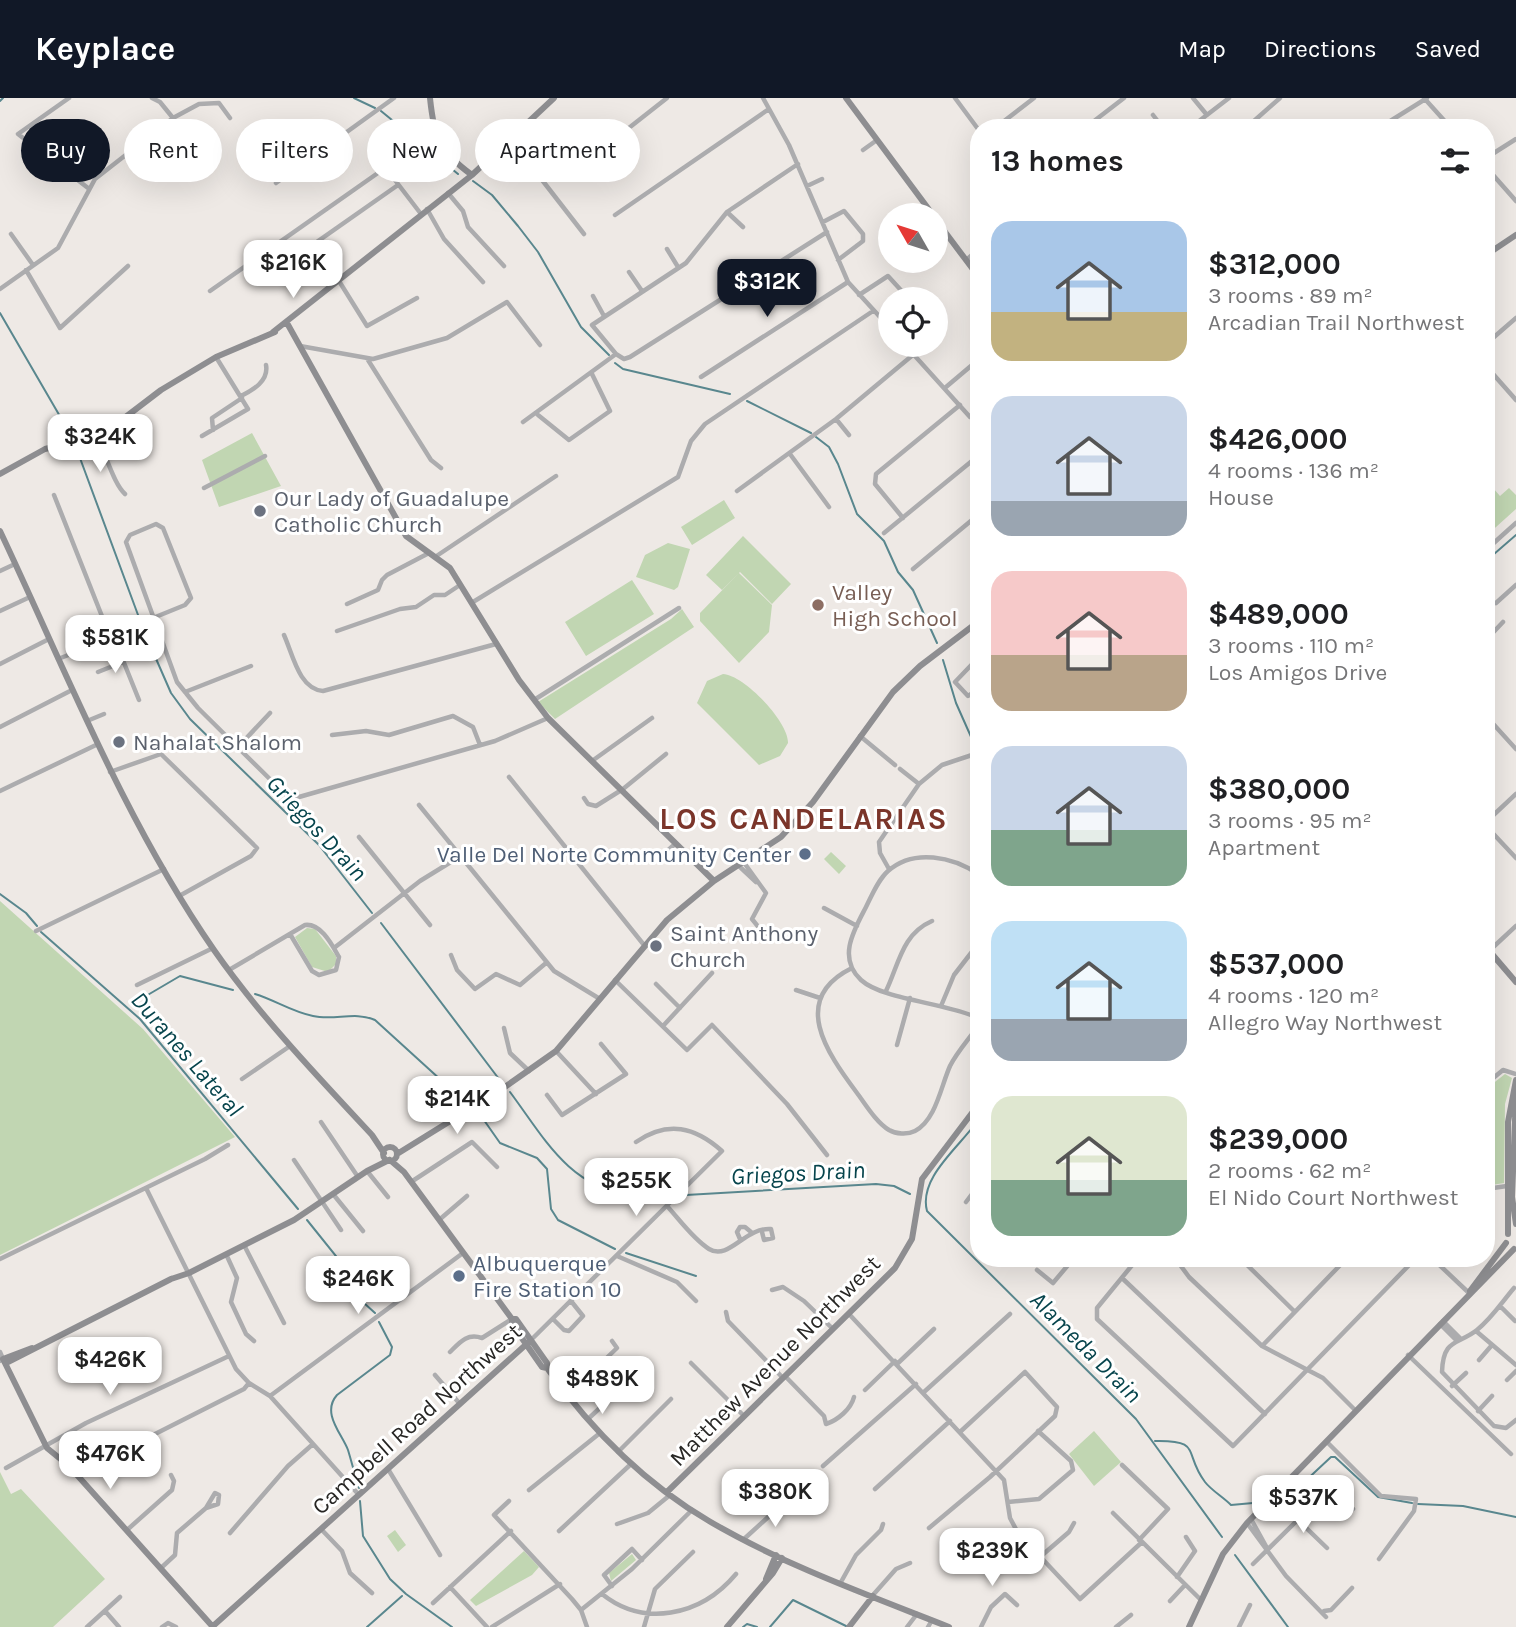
<!DOCTYPE html>
<meta charset="utf-8">
<style>
:root{--surface:#fff;--page:#f6f6f6;--text:#202124;--muted:#757577;--accent:#111827}
body{margin:0;font-family:Karla,sans-serif;background:var(--page);color:var(--text);height:100vh;display:flex;flex-direction:column;font-size:26px;white-space:nowrap}
*{box-sizing:border-box;margin:0}
p{font-size:23px;color:var(--muted)}
.icon{flex:none;width:38px;height:38px;fill:none;stroke:currentColor;stroke-width:2;stroke-linecap:round;stroke-linejoin:round}
.map{position:relative;flex:1;overflow:hidden}
.side{position:absolute;left:970px;top:21px;width:525px;height:1148px;display:flex;flex-direction:column;background:var(--surface);border-radius:28px;box-shadow:0 7px 28px #0002}
.side>*{flex:none}
.top-card{position:absolute;left:21px;top:21px;width:665px;height:63px;display:flex;gap:14px}
.needle{width:46px;rotate:309deg}
.controls{position:absolute;left:878px;top:105px;display:grid;gap:14px}
.controls a{display:grid;place-items:center;width:70px;height:70px;border-radius:50%;background:var(--surface);box-shadow:0 7px 28px #0002;font-size:35px}
.price{position:absolute;translate:-50% -60px;padding:0 16px;border-radius:14px;background:#fff;color:#222;font-size:23px;line-height:46px;filter:drop-shadow(0 2px 4px #0008)}
.price::after{content:'';position:absolute;left:50%;top:42px;width:21px;height:16px;margin-left:-10px;background:inherit;clip-path:polygon(0 0,100% 0,50% 100%)}
.price.active{background:var(--accent);color:#fff}
ul{padding:0;list-style:none}
li{display:flex;align-items:center;gap:21px;height:175px;padding:0 21px}
li span{display:grid;place-items:center;flex:none;width:196px;height:140px;border-radius:21px;color:#555}
li>.icon{margin-inline-start:auto}
span .icon{width:84px;height:84px;fill:#fffc;stroke-width:1}
li b{font-size:30px}
h2{display:flex;justify-content:space-between;align-items:center;height:84px;padding:0 21px;font-size:30px}
.pill{padding:0 24px;border-radius:32px;background:var(--surface);box-shadow:0 7px 28px #0002;font-size:24px;line-height:63px}
.pill.active{background:var(--accent);color:#fff}
header{display:flex;align-items:center;gap:42px;box-sizing:border-box;height:98px;padding:0 35px;background:var(--accent);color:#fff}
header strong{font-size:33px}
nav{display:flex;gap:38px;margin-inline-start:auto;font-size:24px}
.map>svg:first-child{display:block}
</style>
<header>
<strong>Keyplace</strong>
<nav><a>Map</a><a>Directions</a><a>Saved</a></nav>
</header>
<div class="map">
<svg width="1516" height="1529" viewBox="0 0 1516 1529">
<rect width="100%" height="100%" fill="#eee9e5"/>
<path fill="#c1d6b2" d="M 252,335 L 281,388 L 219,409 L 202,362 Z
M 1486,382 L 1500,398 L 1509,390 L 1516,397 L 1516,411 L 1486,438 Z
M 724,402 L 735,420 L 692,447 L 681,429 Z
M 743,438 L 791,486 L 772,506 L 740,474 L 722,492 L 706,477 Z
M 668,445 L 690,451 L 678,489 L 674,492 L 636,479 L 645,457 Z
M 739,475 L 772,507 L 769,534 L 739,565 L 700,523 L 700,515 Z
M 632,482 L 654,516 L 586,558 L 565,524 Z
M 682,511 L 694,529 L 555,621 L 538,604 L 671,521 Z
M 723,576 C 744,577 789,624 788,645 L 780,658 L 759,667 L 697,605 L 707,583 Z
M 831,754 L 846,768 L 839,776 L 824,761 Z
M 0,803 L 143,931 L 235,1039 L 0,1157 Z
M 307,830 L 315,831 L 336,858 L 336,866 L 328,874 L 312,869 L 295,839 Z
M 1505,976 L 1512,980 L 1505,1006 L 1504,1085 L 1486,1088 L 1486,991 Z
M 1094,1333 L 1121,1364 L 1094,1388 L 1069,1356 Z
M 0,1374 L 11,1396 L 21,1391 L 105,1481 L 53,1529 L 0,1529 Z
M 395,1432 L 406,1447 L 398,1454 L 387,1438 Z
M 524,1453 L 539,1469 L 532,1477 L 476,1508 L 470,1502 Z
M 632,1456 L 636,1462 L 611,1483 L 609,1475 Z"/>
<g fill="none" stroke-linecap="round" stroke-linejoin="round">
<path stroke="#59878e" stroke-width="2" d="M 354,0 L 375,10
M 0,3 L 3,0
M 381,13 L 458,76
M 473,83 L 492,97 L 518,128 L 538,154 L 581,229 L 609,257
M 0,215 L 72,339
M 615,265 L 623,271 L 730,296
M 747,303 L 811,335
M 816,339 L 829,349 L 838,366 L 857,416 L 884,443 L 898,474 L 913,492 L 937,545
M 77,352 L 141,525
M 1486,463 L 1516,437
M 143,531 L 171,595 L 190,621 L 319,747 L 372,815
M 943,562 L 956,605 L 976,650
M 0,796 L 26,815 L 37,828
M 381,825 L 502,985
M 41,834 L 140,921 L 298,1111
M 255,896 C 275,902 292,914 313,918 C 334,923 355,913 375,922 L 464,1003
M 134,905 L 180,878 L 233,892
M 510,994 C 545,1041 568,1088 631,1098 C 643,1100 656,1098 669,1099
M 479,1015 L 500,1045 L 537,1060 L 547,1071 L 551,1111 L 558,1122 L 615,1151
M 978,1022 C 961,1048 918,1079 927,1113 L 1136,1321 L 1222,1439
M 686,1097 L 876,1086 L 894,1088 L 910,1096
M 307,1122 L 360,1188 L 364,1205 L 375,1215
M 626,1155 L 696,1178
M 1155,1343 C 1203,1342 1183,1355 1205,1384 C 1211,1392 1223,1399 1231,1407 L 1253,1405
M 359,1390 C 355,1378 352,1365 348,1352 C 342,1336 321,1315 337,1297 L 390,1257 L 392,1249 L 379,1224
M 360,1403 L 363,1438 L 390,1481 L 406,1496 L 452,1529
M 1276,1405 L 1285,1402 L 1331,1359 L 1335,1359 L 1378,1399 L 1412,1405
M 1418,1406 L 1463,1408 L 1516,1419
M 1235,1457 L 1288,1529
M 367,1529 L 402,1498
M 743,1529 L 747,1526 L 757,1529
M 770,1529 L 793,1502 L 846,1528"/>
<path stroke="#acacae" stroke-width="4.5" d="M 69,0 L 18,36 L 88,90
M 152,0 L 160,4 L 173,20
M 763,0 L 789,47 L 848,184 L 891,231
M 955,0 L 978,31
M 1193,0 L 1207,17
M 1424,0 L 1451,30
M 1153,17 L 1163,30
M 995,30 L 1034,0
M 1085,30 L 1124,0
M 1190,30 L 1229,0
M 1246,30 L 1280,0
M 1379,30 L 1427,0
M 511,42 L 584,136
M 863,52 L 877,42
M 375,56 L 421,116
M 1486,60 L 1516,41
M 583,66 L 667,0
M 1486,69 L 1516,103
M 276,85 L 394,0
M 807,88 L 822,81
M 448,95 L 463,113 L 468,129 L 504,168
M 427,111 L 444,141 L 483,184
M 727,114 L 743,129
M 615,117 L 769,11
M 823,124 L 844,113 L 863,136 L 863,143 L 838,162
M 11,136 L 33,167
M 281,144 L 294,161
M 667,151 L 678,169
M 966,162 L 978,152
M 26,172 L 60,230 L 128,168
M 274,174 L 398,87
M 629,174 L 642,193
M 339,183 L 367,228 L 417,200
M 0,191 L 58,150 L 95,81 L 173,20 L 199,6 L 219,5 L 230,20
M 210,193 L 385,70
M 859,197 L 888,178 L 909,201
M 593,198 L 604,218
M 1486,246 L 1516,220
M 905,247 L 970,319 L 978,313
M 300,248 L 373,261 L 447,240 L 507,204 L 540,247
M 616,256 L 592,227 L 686,165 L 727,114 L 798,66
M 368,262 L 431,362 L 441,370
M 1486,268 L 1516,302
M 701,279 L 848,184
M 946,289 L 978,262
M 241,298 C 253,292 269,283 266,267
M 538,317 L 569,342 L 610,313 L 592,276
M 836,321 L 849,337
M 523,324 L 616,256 L 624,261 L 630,259 L 827,134
M 213,332 L 212,320 L 242,300
M 102,337 L 111,353 L 126,350 L 142,339
M 202,338 L 248,311 L 216,259
M 96,339 C 106,355 113,385 125,396
M 790,356 L 829,409
M 204,390 L 265,358
M 737,393 L 836,321 L 914,256
M 54,397 L 111,541
M 903,420 L 875,386 L 876,376 L 960,307
M 884,435 L 978,358
M 1486,452 L 1516,425
M 435,459 L 556,378
M 913,471 L 978,417
M 0,473 L 15,466
M 473,504 L 678,379 L 691,343 L 705,326 L 873,213
M 1496,505 L 1516,487
M 347,506 L 378,492 L 382,482 L 387,477 L 429,455
M 0,513 L 30,499
M 153,520 L 185,507 L 191,500 L 163,430 L 156,426 L 130,437 L 126,444 L 177,584 L 198,610 L 287,698 L 299,699 L 495,643 L 548,620
M 337,533 L 400,511 L 416,509 L 434,497 L 445,497 L 460,487
M 284,537 C 293,557 299,591 323,593 L 496,546
M 114,540 L 139,602
M 1486,542 L 1503,524
M 978,560 L 955,584 L 968,598 L 978,591
M 58,561 L 154,524
M 0,566 L 49,541
M 98,574 L 123,564
M 185,594 L 251,568
M 534,602 L 679,510
M 1486,618 L 1516,651
M 87,623 L 104,616
M 0,629 L 72,592
M 332,637 L 366,633 L 389,637 L 453,618 L 473,629 L 480,647
M 860,638 L 895,667
M 239,648 L 270,615
M 592,663 L 652,620
M 900,671 L 919,686
M 110,674 L 161,656 L 257,750 L 251,758 L 181,797
M 509,679 L 644,847
M 0,693 L 96,647
M 584,700 L 588,706 L 596,708 L 623,691 L 666,656
M 419,707 L 554,873 L 600,901
M 1486,724 L 1516,696
M 1486,728 L 1516,760
M 359,739 L 430,827
M 657,762 L 675,746
M 745,766 L 766,795 L 752,821 L 768,841
M 740,769 L 756,784
M 889,771 L 880,755 L 879,744 L 919,686 L 942,667 L 978,655
M 978,776 C 953,759 914,750 888,773 C 878,782 872,797 866,809 C 854,832 837,860 861,882 C 883,902 948,905 978,920
M 824,810 L 857,828
M 36,833 L 164,771
M 334,850 L 420,783 L 459,759
M 1489,853 L 1516,828
M 451,857 L 457,872 L 475,891 L 496,876 L 520,887 L 546,865
M 852,870 C 789,901 827,955 857,995 C 866,1007 876,1024 889,1032 C 896,1036 907,1037 915,1033 C 936,1022 941,988 950,968 C 957,954 969,941 978,928
M 229,872 L 305,827 C 321,825 332,847 339,859 L 336,872 L 319,877 L 312,873 L 290,836
M 615,882 L 687,952 L 712,927 L 787,1006 L 827,1057
M 656,886 L 680,910
M 137,887 L 213,850
M 796,892 L 820,900
M 886,893 C 899,866 902,836 932,823
M 941,908 L 954,877 L 978,846
M 663,928 L 712,875
M 504,930 L 510,955 L 529,973
M 897,947 L 910,900
M 556,953 L 596,996
M 242,981 L 290,948
M 1486,986 L 1503,972 L 1516,976
M 547,997 L 562,1017 L 626,976 L 601,946
M 321,1024 L 358,1079
M 294,1062 L 341,1132
M 367,1073 L 388,1099
M 411,1084 L 472,1044 L 497,1069
M 146,1090 L 236,1271 L 249,1285 L 270,1298 L 359,1397
M 1486,1091 L 1507,1088
M 333,1096 L 363,1133
M 966,1104 L 978,1088
M 667,1108 C 679,1121 693,1141 709,1151 C 729,1163 745,1129 771,1131 L 773,1140 L 764,1142 L 762,1134
M 439,1122 L 467,1098
M 740,1141 L 737,1134 L 740,1129 L 745,1129 L 751,1134
M 244,1147 L 284,1225
M 226,1156 L 237,1180 L 231,1204 L 246,1236 L 254,1243
M 617,1158 L 677,1184 L 696,1203
M 1138,1160 L 1097,1210 L 1097,1221 L 1233,1348 L 1416,1160
M 1175,1160 L 1189,1179 L 1262,1248 L 1323,1280 L 1355,1312
M 1240,1160 L 1295,1214
M 1432,1160 L 1469,1195
M 0,1161 L 205,1061 L 228,1047
M 1037,1172 L 1053,1185 L 1074,1160
M 1122,1180 L 1265,1316
M 1514,1190 C 1502,1204 1492,1220 1477,1232 C 1458,1247 1443,1240 1442,1274 L 1494,1328 L 1506,1330 L 1516,1322
M 772,1192 L 783,1189 L 804,1203 L 833,1231
M 1500,1208 L 1515,1223
M 726,1214 L 728,1223 L 783,1280
M 849,1216 L 1004,1382 L 1010,1420 L 1018,1435 L 1080,1501 L 1141,1445
M 553,1221 L 564,1232 L 569,1233 L 583,1218 L 571,1203
M 1443,1223 L 1460,1240
M 1440,1226 L 1456,1242
M 1476,1233 L 1516,1267
M 531,1242 L 722,1053 C 695,1029 668,1022 636,1044
M 1262,1248 L 1347,1160
M 0,1254 L 3,1261 L 0,1263
M 450,1254 C 460,1244 467,1235 482,1240 L 512,1221
M 1408,1257 L 1511,1356
M 1479,1262 L 1492,1247
M 691,1265 L 744,1318
M 636,1266 L 641,1272
M 897,1266 L 934,1231
M 435,1277 L 460,1306
M 785,1278 L 824,1318 L 826,1326 C 838,1322 851,1311 854,1299
M 1507,1282 L 1516,1273
M 1452,1288 L 1466,1275
M 865,1292 L 895,1263
M 924,1294 L 1010,1216
M 568,1297 L 617,1250 L 612,1243
M 270,1298 L 463,1155
M 1478,1313 L 1492,1298
M 588,1321 L 646,1267
M 1327,1344 L 1381,1398 L 1416,1401 L 1414,1413 L 1379,1461
M 618,1354 L 671,1301
M 1122,1367 L 1168,1411 L 1139,1442
M 823,1368 L 916,1286
M 6,1370 L 86,1325 L 229,1258
M 388,1371 L 440,1457
M 76,1376 L 244,1291 L 249,1285
M 875,1391 L 950,1323
M 529,1392 L 600,1335
M 1328,1395 L 1338,1397 L 1353,1411
M 509,1403 L 494,1417 L 572,1501 L 581,1512 L 587,1529
M 1008,1404 L 1039,1401 L 1073,1372 L 1071,1363 L 1038,1333
M 1113,1415 L 1201,1502
M 1251,1421 L 1267,1450
M 1299,1423 L 1327,1450
M 1247,1425 L 1286,1478 L 1326,1519
M 617,1426 L 648,1415 L 670,1397
M 929,1430 L 990,1379 L 1055,1318 L 1057,1309 L 1025,1274 L 960,1334
M 321,1431 L 342,1453 L 350,1475 L 372,1495
M 127,1432 L 172,1392 L 174,1383 L 171,1377
M 559,1433 L 631,1366
M 230,1435 L 288,1368 L 313,1346
M 744,1441 L 788,1401
M 1040,1459 L 1069,1434 L 1074,1425
M 1253,1466 L 1331,1389
M 161,1470 L 175,1457 L 177,1435 L 206,1410 L 218,1406 L 219,1397 L 215,1395 L 206,1410
M 959,1472 C 977,1455 1000,1450 1018,1435
M 1177,1479 L 1195,1453 L 1186,1439
M 841,1484 L 856,1457 L 881,1432 L 883,1426
M 612,1488 L 604,1477 L 632,1451 L 642,1462
M 450,1489 L 487,1529
M 602,1496 C 643,1529 700,1519 736,1476
M 873,1497 L 896,1471 L 910,1465
M 1170,1503 L 1185,1487
M 433,1505 L 511,1433
M 581,1512 L 632,1471 L 692,1412
M 105,1513 L 119,1529
M 1324,1513 L 1331,1512 L 1352,1490
M 87,1529 L 120,1499
M 162,1529 L 168,1525 L 176,1529
M 492,1529 L 560,1486
M 644,1529 L 655,1491 L 693,1454
M 907,1529 L 917,1516
M 928,1529 L 932,1522
M 981,1529 L 991,1509 L 1005,1496 L 1017,1507
M 1116,1529 L 1131,1517
M 1239,1529 L 1250,1507"/>
<path stroke="#8e8e91" stroke-width="6" d="M 430,0 C 434,40 439,53 472,77
M 846,0 L 933,117
M 936,122 L 978,178
M 1486,157 L 1516,137
M 287,225 L 406,438 L 450,470 L 519,582 L 548,620 L 714,783
M 273,234 L 472,77 L 554,0
M 0,376 L 45,351 L 102,337 L 161,292 L 216,259 L 275,234
M 0,433 C 67,575 124,722 214,852 C 260,918 317,978 372,1037 L 384,1055
M 1486,849 L 1516,884
M 1516,997 L 1512,1099 L 1516,1126
M383 1056a7 7 0 1 1 14 0a7 7 0 1 1-14 0Z
M 397,1056 L 502,991 L 556,953 L 667,822 L 714,783 L 781,739 L 813,704 L 893,594 L 920,568 L 978,524
M 390,1062 L 404,1074 L 512,1221 L 512,1226 L 542,1269 L 547,1270 C 590,1330 644,1385 709,1423 C 784,1467 868,1497 949,1529
M 1508,1136 L 1508,1024 L 1516,982
M 171,1181 L 189,1175 L 294,1122 L 367,1073 L 389,1062
M 1470,1193 L 1506,1145
M 512,1221 L 516,1221 L 547,1265 L 547,1270
M 32,1250 L 3,1261 L 47,1350 L 69,1368 L 213,1529
M 6,1265 L 171,1181
M 667,1394 L 895,1170 L 912,1141 L 922,1081 L 978,1007
M 766,1481 L 776,1457
M 212,1529 L 531,1242
M 727,1529 L 773,1475 L 782,1460
M 849,1529 L 873,1498
M 1189,1529 L 1223,1456 L 1247,1425 L 1514,1151"/>
</g>
<g fill="#6b7280" stroke="#fff" stroke-width="2.5">
<circle cx="260" cy="413" r="7"/>
<circle cx="119" cy="644" r="7"/>
<circle cx="656" cy="848" r="7"/>
</g>
<circle fill="#8d6e63" stroke="#fff" stroke-width="2.5" cx="818" cy="507" r="7"/>
<g fill="#5c6f8a" stroke="#fff" stroke-width="2.5">
<circle cx="805" cy="756" r="7"/>
<circle cx="459" cy="1178" r="7"/>
</g>
<g text-anchor="middle" dominant-baseline="central" stroke-width="6" stroke-linejoin="round" paint-order="stroke">
<g font-size="23" fill="#5b616d" stroke="#fff" text-anchor="start">
<text x="274" y="400">Our Lady of Guadalupe<tspan x="274" dy="26">Catholic Church</tspan></text>
<text x="133" y="644">Nahalat Shalom</text>
<text x="670" y="835">Saint Anthony<tspan x="670" dy="26">Church</tspan></text>
</g>
<g font-size="23" fill="#785e54" stroke="#fff" text-anchor="start">
<text x="832" y="494">Valley<tspan x="832" dy="26">High School</tspan></text>
</g>
<g font-size="23" fill="#4e5e75" stroke="#fff" text-anchor="end">
<text x="791" y="756">Valle Del Norte Community Center</text>
<text x="473" y="1165" text-anchor="start">Albuquerque<tspan x="473" dy="26">Fire Station 10</tspan></text>
</g>
<g font-size="23" fill="#272624" stroke="#fff">
<text transform="translate(775 1263) rotate(-45)">Matthew Avenue Northwest</text>
<text transform="translate(417 1321) rotate(-42)">Campbell Road Northwest</text>
</g>
<g font-size="24" font-style="italic" fill="#06444c" stroke="#fff">
<text transform="translate(317 730) rotate(47)">Griegos Drain</text>
<text transform="translate(187 956) rotate(49)">Duranes Lateral</text>
<text transform="translate(798 1075) rotate(-3)">Griegos Drain</text>
<text transform="translate(1086 1249) rotate(45)">Alameda Drain</text>
</g>
<g font-size="30" font-weight="bold" letter-spacing="2" fill="#7b352a" stroke="#fff">
<text x="804" y="721">LOS CANDELARIAS</text>
</g>
</g>
</svg>
<div class="controls">
<a><svg class="needle" viewBox="-14 -14 28 28"><path d="M0-13l5 13h-10z" fill="#e53935"/><path d="M0 13l5-13h-10z" fill="#757577"/></svg></a>
<a><svg class="icon" aria-label="locate" viewBox="0 0 24 24"><circle cx="12" cy="12" r="6"/><path d="M12 2v4M12 18v4M2 12h4M18 12h4"/></svg></a>
</div>
<b class="price" style="left:293px;top:202px">$216K</b>
<b class="price active" style="left:767px;top:221px">$312K</b>
<b class="price" style="left:100px;top:376px">$324K</b>
<b class="price" style="left:115px;top:577px">$581K</b>
<b class="price" style="left:457px;top:1038px">$214K</b>
<b class="price" style="left:636px;top:1120px">$255K</b>
<b class="price" style="left:358px;top:1218px">$246K</b>
<b class="price" style="left:110px;top:1299px">$426K</b>
<b class="price" style="left:602px;top:1318px">$489K</b>
<b class="price" style="left:110px;top:1393px">$476K</b>
<b class="price" style="left:775px;top:1431px">$380K</b>
<b class="price" style="left:1303px;top:1437px">$537K</b>
<b class="price" style="left:992px;top:1490px">$239K</b>
<div class="top-card">
<a class="pill active">Buy</a>
<a class="pill">Rent</a>
<a class="pill">Filters</a>
<a class="pill">New</a>
<a class="pill">Apartment</a>
</div>
<section class="side">
<h2>13 homes<svg class="icon" aria-label="filters" viewBox="0 0 24 24"><path d="M4 7h16M4 17h16"/><circle cx="9" cy="7" r="2"/><circle cx="15" cy="17" r="2"/></svg></h2>
<ul>
<li><span style="background:linear-gradient(#a9c7e8 65%,#c2b280 0)"><svg class="icon" aria-label="home" viewBox="0 0 24 24"><path d="M3 11l9-7 9 7M6 9v11h12V9"/></svg></span><div><b>$312,000</b><p>3 rooms · 89 m²</p><p>Arcadian Trail Northwest</p></div></li>
<li><span style="background:linear-gradient(#c9d6e8 75%,#9aa5b1 0)"><svg class="icon" aria-label="home" viewBox="0 0 24 24"><path d="M3 11l9-7 9 7M6 9v11h12V9"/></svg></span><div><b>$426,000</b><p>4 rooms · 136 m²</p><p>House</p></div></li>
<li><span style="background:linear-gradient(#f6c9c9 60%,#b9a48a 0)"><svg class="icon" aria-label="home" viewBox="0 0 24 24"><path d="M3 11l9-7 9 7M6 9v11h12V9"/></svg></span><div><b>$489,000</b><p>3 rooms · 110 m²</p><p>Los Amigos Drive</p></div></li>
<li><span style="background:linear-gradient(#c9d6e8 60%,#7fa58c 0)"><svg class="icon" aria-label="home" viewBox="0 0 24 24"><path d="M3 11l9-7 9 7M6 9v11h12V9"/></svg></span><div><b>$380,000</b><p>3 rooms · 95 m²</p><p>Apartment</p></div></li>
<li><span style="background:linear-gradient(#bfe0f5 70%,#9aa5b1 0)"><svg class="icon" aria-label="home" viewBox="0 0 24 24"><path d="M3 11l9-7 9 7M6 9v11h12V9"/></svg></span><div><b>$537,000</b><p>4 rooms · 120 m²</p><p>Allegro Way Northwest</p></div></li>
<li><span style="background:linear-gradient(#dfe7d0 60%,#7fa58c 0)"><svg class="icon" aria-label="home" viewBox="0 0 24 24"><path d="M3 11l9-7 9 7M6 9v11h12V9"/></svg></span><div><b>$239,000</b><p>2 rooms · 62 m²</p><p>El Nido Court Northwest</p></div></li>
</ul>
</section>
</div>
